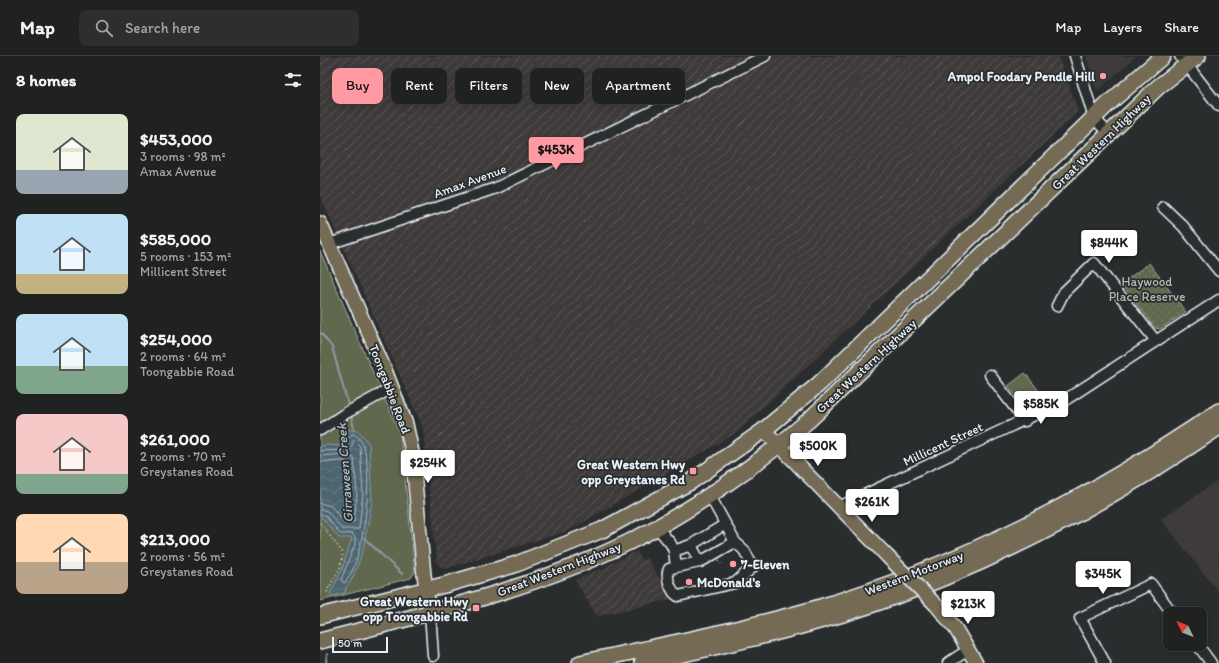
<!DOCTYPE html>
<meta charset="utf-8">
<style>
:root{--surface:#202222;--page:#2d2f2f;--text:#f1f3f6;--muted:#a2a4a5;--line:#3d3f40;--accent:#ff9aa2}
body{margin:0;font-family:Itim,sans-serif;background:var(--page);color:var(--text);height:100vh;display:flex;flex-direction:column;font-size:15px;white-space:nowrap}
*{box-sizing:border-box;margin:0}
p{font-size:13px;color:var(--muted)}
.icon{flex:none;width:22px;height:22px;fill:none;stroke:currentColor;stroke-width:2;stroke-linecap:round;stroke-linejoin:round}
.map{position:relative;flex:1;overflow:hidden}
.drawer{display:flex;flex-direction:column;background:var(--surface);width:320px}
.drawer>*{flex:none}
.banner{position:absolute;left:12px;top:12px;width:380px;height:36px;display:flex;gap:8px}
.needle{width:26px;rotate:313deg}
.controls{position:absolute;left:843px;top:551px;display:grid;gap:8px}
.controls a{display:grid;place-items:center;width:44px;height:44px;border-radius:8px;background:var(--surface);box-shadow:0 2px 10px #0003,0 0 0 1px var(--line);font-size:20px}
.scale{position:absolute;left:12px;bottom:10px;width:56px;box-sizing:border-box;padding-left:4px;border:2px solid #e8f1f8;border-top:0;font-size:11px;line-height:14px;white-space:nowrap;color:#e8f1f8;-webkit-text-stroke:3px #2a2d2e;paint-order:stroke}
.price{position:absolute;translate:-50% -34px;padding:0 9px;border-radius:4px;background:#fff;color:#222;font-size:13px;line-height:26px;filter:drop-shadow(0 1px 2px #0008)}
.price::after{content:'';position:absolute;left:50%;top:24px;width:12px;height:9px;margin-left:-6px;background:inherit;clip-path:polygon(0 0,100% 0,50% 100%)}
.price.on{background:var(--accent);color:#111}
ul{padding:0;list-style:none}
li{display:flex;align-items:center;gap:12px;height:100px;padding:0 16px}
li span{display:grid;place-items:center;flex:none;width:112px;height:80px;border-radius:8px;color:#555}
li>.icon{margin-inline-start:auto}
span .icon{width:48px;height:48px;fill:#fffc;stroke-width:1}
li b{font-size:17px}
h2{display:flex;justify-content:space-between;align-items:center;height:48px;padding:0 16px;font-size:17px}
.tag{padding:0 14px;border-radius:8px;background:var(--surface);box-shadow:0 2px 10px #0003,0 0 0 1px var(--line);font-size:14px;line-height:36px}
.tag.on{background:var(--accent);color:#111}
header{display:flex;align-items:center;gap:24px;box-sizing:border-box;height:56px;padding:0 20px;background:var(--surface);border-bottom:1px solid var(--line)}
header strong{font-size:19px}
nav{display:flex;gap:22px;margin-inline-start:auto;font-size:14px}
.search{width:280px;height:36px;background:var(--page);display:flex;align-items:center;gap:10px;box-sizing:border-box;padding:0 14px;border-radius:8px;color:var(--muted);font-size:15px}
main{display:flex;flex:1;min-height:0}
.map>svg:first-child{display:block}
</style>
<header>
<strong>Map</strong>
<div class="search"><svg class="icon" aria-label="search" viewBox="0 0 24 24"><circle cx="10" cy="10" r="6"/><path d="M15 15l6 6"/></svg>Search here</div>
<nav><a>Map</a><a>Layers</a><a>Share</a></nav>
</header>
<main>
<section class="drawer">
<h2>8 homes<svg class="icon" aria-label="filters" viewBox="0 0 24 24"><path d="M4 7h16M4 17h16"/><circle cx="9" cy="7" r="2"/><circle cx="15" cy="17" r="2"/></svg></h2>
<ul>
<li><span style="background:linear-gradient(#dfe7d0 70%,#9aa5b1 0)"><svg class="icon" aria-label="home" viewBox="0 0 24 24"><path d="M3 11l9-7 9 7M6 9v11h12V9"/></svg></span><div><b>$453,000</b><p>3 rooms · 98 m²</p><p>Amax Avenue</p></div></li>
<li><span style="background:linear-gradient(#bfe0f5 75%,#c2b280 0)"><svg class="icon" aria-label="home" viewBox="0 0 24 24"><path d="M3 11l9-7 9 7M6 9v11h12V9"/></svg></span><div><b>$585,000</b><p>5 rooms · 153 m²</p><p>Millicent Street</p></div></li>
<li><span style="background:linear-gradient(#bfe0f5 65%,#7fa58c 0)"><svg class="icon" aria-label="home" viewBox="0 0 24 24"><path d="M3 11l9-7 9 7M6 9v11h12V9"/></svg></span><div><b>$254,000</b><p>2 rooms · 64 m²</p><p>Toongabbie Road</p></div></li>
<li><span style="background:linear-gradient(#f6c9c9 75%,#7fa58c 0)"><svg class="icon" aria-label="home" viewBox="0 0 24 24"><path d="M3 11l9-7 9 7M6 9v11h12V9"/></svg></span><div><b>$261,000</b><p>2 rooms · 70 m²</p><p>Greystanes Road</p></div></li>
<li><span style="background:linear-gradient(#ffd9b3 60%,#b9a48a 0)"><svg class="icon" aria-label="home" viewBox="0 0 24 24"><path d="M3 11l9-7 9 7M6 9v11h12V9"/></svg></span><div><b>$213,000</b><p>2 rooms · 56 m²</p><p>Greystanes Road</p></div></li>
</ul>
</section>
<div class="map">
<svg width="899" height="607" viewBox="0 0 899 607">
<defs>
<pattern id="industrial-furrows" width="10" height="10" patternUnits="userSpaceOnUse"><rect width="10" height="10" fill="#3f3b3b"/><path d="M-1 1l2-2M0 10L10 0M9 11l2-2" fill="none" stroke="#5b5858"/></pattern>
<pattern id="park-dots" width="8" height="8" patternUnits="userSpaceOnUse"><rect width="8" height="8" fill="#61674d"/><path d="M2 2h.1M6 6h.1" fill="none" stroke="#787d67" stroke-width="1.8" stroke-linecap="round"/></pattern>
<pattern id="water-waves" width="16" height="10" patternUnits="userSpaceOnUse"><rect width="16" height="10" fill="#4d6571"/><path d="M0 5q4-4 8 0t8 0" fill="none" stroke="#677c86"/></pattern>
</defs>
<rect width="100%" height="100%" fill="#2a2d2e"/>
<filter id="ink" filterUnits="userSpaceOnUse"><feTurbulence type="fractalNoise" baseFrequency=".025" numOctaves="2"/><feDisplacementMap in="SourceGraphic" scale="8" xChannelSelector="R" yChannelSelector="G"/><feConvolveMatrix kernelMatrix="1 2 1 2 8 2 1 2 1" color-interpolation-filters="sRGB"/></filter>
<g filter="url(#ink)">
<path fill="#3f3b3b" d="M 766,0 L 816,0 L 780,33 L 776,32 Z
M 899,424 L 899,537 L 841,463 Z"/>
<path fill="url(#industrial-furrows)" d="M 0,0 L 738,0 L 758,56 L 416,377 L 250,474 L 125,513 L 117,508 L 103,372 L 0,139 Z
M 317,495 L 322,504 L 327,502 L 352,543 L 277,560 L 255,524 L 280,513 L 284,515 L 287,510 Z"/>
<path fill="#61674d" stroke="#a4aca2" d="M 0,195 L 80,378 L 95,516 L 91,522 L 0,545 Z
M 705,317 L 727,345 L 711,353 L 706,352 L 688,330 Z"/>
<path fill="url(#park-dots)" stroke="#a4aca2" d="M 829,207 L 866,256 L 840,273 L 835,272 L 801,228 Z"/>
<path fill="url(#water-waves)" stroke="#8b9da7" d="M 30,373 L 38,374 L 49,388 L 52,445 L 43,494 L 35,516 L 30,527 L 26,531 L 25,537 L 11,540 L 10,538 L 21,516 L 32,482 L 19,482 L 0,459 L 0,391 L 6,389 L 22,390 L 23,383 Z"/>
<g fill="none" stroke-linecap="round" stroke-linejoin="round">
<path stroke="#aab9c2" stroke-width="1" d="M 0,395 L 23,394 L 27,384 L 32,378 C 61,381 45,511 24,527 L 21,524 L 35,488 L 35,481 L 32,478 L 20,478 L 5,459 L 0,458
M 0,400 L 26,398 L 30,394 L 34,384 L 40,390 L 43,438 L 39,473 L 22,473 L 7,455 L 0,453
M 0,406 L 24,405 L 32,401 L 34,402 L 37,438 L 34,466 L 25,467 L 11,450 L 0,447"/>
<path stroke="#8b9da7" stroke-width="2" d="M 0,276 L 12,291 L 29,352
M 31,358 L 34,375
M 44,482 L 82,518
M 6,607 L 7,598"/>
<g stroke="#e8f1f8" stroke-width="13">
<path id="minor" d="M 755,0 L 774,62 L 789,78
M 860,0 L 899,50
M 843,151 L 863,170 L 899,215
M 9,188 L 176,132 L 445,0
M 737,250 L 744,236 L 774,207 L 836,285
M 670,319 L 705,365
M 0,374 L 26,357 L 72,332
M 389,438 L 415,486 L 380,506 L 371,489 L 404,469
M 519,451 L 742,346 L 899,244
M 336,470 L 351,488 L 354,495
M 371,489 L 354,495 L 356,511 L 380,506
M 356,511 L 349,513 C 345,520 351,536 358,540 L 415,527 L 433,511 L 424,494 L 415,486
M 110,556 L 113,600
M 877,588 L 891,607
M 628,607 L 648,594
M 785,607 L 760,562 L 831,528 L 853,558"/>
</g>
<g stroke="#e8f1f8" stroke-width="16">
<path id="major" d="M 0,167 L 65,314 L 86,368 L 92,396 L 104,519 L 110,556
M 444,374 L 567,500
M 616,549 L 635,572 L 656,607"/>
</g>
<g stroke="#e8f1f8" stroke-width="18">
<path id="highway" d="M 0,560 L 124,529 L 194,509 L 282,474 L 372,425 L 444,374 L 499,328 L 788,48 L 843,0
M 0,585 C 104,558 210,534 307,487 C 369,457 437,409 489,364 L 838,31 L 878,0
M 260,607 C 338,590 417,575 494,553 C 643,508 771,442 899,355
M 322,607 C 398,590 474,575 548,550 C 674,508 790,445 899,371"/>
</g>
<path stroke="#e8f1f8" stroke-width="1.5" stroke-dasharray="1 3" stroke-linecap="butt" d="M 0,467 L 23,497 L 20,512 L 7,535 L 8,538
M 399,504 L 401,508"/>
<use href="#minor" stroke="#2a2d2e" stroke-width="10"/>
<use href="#major" stroke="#756b52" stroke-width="13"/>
<use href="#highway" stroke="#756b52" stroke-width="15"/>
<g stroke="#e8f1f8" stroke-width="16" stroke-linecap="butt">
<path id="major-bridge" d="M 567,500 L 616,549"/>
</g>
<use href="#major-bridge" stroke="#756b52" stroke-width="13"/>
</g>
</g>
<g fill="#ff9aa2" stroke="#2a2d2e" stroke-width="1.5">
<circle cx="783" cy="20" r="4"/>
<rect x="369" y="411" width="8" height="8" rx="2"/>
<circle cx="413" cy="508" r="4"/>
<circle cx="369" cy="526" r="4"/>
<rect x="152" y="548" width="8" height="8" rx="2"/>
</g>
<g text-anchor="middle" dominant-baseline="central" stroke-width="3.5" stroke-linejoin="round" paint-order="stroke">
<g font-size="13" font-weight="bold" fill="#e8f1f8" stroke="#2a2d2e" text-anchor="end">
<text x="775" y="20">Ampol Foodary Pendle Hill</text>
<text x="365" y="408">Great Western Hwy<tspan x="365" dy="15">opp Greystanes Rd</tspan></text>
<text x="421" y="508" text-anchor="start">7-Eleven</text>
<text x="377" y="526" text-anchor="start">McDonald's</text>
<text x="148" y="545">Great Western Hwy<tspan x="148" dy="15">opp Toongabbie Rd</tspan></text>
</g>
<g font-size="13" fill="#e8f1f8" stroke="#2a2d2e">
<text transform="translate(781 86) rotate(-44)">Great Western Highway</text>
<text transform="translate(150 125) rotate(-20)">Amax Avenue</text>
<text transform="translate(546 310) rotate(-43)">Great Western Highway</text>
<text transform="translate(70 333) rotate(69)">Toongabbie Road</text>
<text transform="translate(623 388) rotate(-25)">Millicent Street</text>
<text transform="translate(239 513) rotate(-21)">Great Western Highway</text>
<text transform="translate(594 517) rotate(-21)">Western Motorway</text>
</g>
<g font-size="13" fill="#b2bab4" stroke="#2a2d2e">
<text x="827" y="225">Haywood<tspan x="827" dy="15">Place Reserve</tspan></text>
</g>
<g font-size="14" font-style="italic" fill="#aab9c2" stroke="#2a2d2e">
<text transform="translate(25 417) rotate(-94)">Girraween Creek</text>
</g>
</g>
</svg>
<div class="controls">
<a><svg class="needle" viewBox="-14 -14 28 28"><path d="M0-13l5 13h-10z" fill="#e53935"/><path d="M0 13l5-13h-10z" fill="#a2a4a5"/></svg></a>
</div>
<div class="scale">50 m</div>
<b class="price on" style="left:236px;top:115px">$453K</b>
<b class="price" style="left:789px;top:208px">$844K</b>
<b class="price" style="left:721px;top:369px">$585K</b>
<b class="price" style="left:498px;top:411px">$500K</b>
<b class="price" style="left:108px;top:428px">$254K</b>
<b class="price" style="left:552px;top:467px">$261K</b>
<b class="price" style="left:783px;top:539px">$345K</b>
<b class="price" style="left:648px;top:569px">$213K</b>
<div class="banner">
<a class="tag on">Buy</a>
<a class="tag">Rent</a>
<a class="tag">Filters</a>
<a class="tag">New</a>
<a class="tag">Apartment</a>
</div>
</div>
</main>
